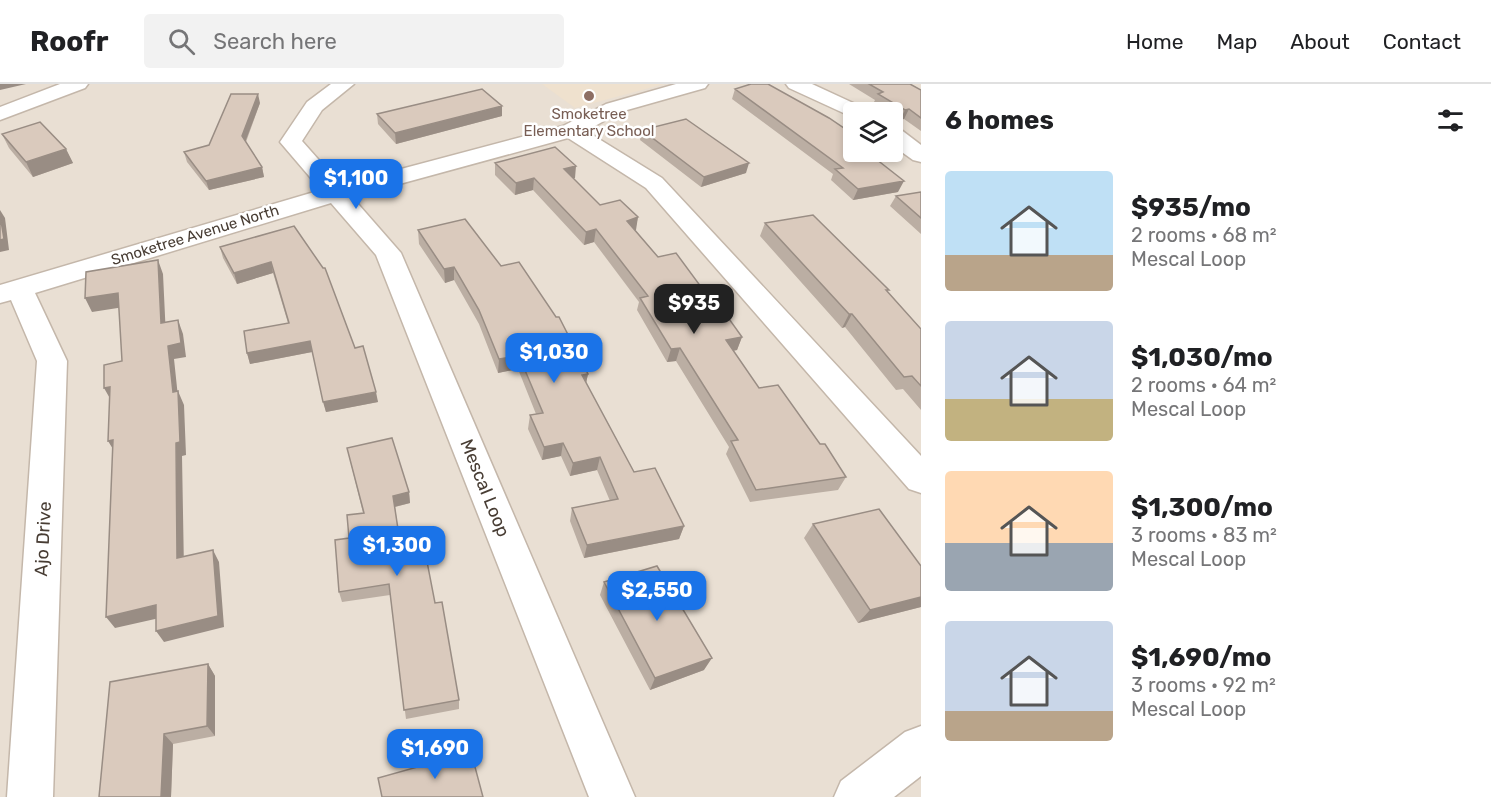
<!DOCTYPE html>
<meta charset="utf-8">
<style>
:root{--surface:#fff;--page:#f2f2f2;--text:#202124;--muted:#757577;--line:#e0e0e0;--accent:#1a73e8}
body{margin:0;font-family:Rubik,sans-serif;background:var(--page);color:var(--text);height:100vh;display:flex;flex-direction:column;font-size:22px;white-space:nowrap}
*{box-sizing:border-box;margin:0}
p{font-size:20px;color:var(--muted)}
.icon{flex:none;width:33px;height:33px;fill:none;stroke:currentColor;stroke-width:2;stroke-linecap:round;stroke-linejoin:round}
.map{position:relative;flex:1;overflow:hidden}
.sheet{display:flex;flex-direction:column;background:var(--surface);width:570px}
.sheet>*{flex:none}
.fabs{position:absolute;left:843px;top:18px;display:grid;gap:12px}
.fabs a{display:grid;place-items:center;width:60px;height:60px;border-radius:6px;background:var(--surface);box-shadow:0 3px 9px #0003;font-size:30px}
.price{position:absolute;translate:-50% -51px;padding:0 14px;border-radius:12px;background:var(--accent);color:#fff;font-size:20px;line-height:39px;filter:drop-shadow(0 2px 3px #0008)}
.price::after{content:'';position:absolute;left:50%;top:36px;width:18px;height:14px;margin-left:-9px;background:inherit;clip-path:polygon(0 0,100% 0,50% 100%)}
.price.on{background:#222;color:#fff}
ul{padding:0;list-style:none}
li{display:flex;align-items:center;gap:18px;height:150px;padding:0 24px}
li span{display:grid;place-items:center;flex:none;width:168px;height:120px;border-radius:6px;color:#555}
li>.icon{margin-inline-start:auto}
span .icon{width:72px;height:72px;fill:#fffc;stroke-width:1}
li b{font-size:26px}
h2{display:flex;justify-content:space-between;align-items:center;height:72px;padding:0 24px;font-size:26px}
header{display:flex;align-items:center;gap:36px;box-sizing:border-box;height:84px;padding:0 30px;background:var(--surface);border-bottom:2px solid var(--line)}
header strong{font-size:28px}
nav{display:flex;gap:33px;margin-inline-start:auto;font-size:21px}
.search{width:420px;height:54px;background:var(--page);display:flex;align-items:center;gap:15px;box-sizing:border-box;padding:0 21px;border-radius:6px;color:var(--muted);font-size:22px}
main{display:flex;flex:1;min-height:0}
.map>svg:first-child{display:block}
</style>
<header>
<strong>Roofr</strong>
<div class="search"><svg class="icon" aria-label="search" viewBox="0 0 24 24"><circle cx="10" cy="10" r="6"/><path d="M15 15l6 6"/></svg>Search here</div>
<nav><a>Home</a><a>Map</a><a>About</a><a>Contact</a></nav>
</header>
<main>
<div class="map">
<svg width="921" height="713" viewBox="0 0 921 713">
<rect width="100%" height="100%" fill="#f4eee6"/>
<path fill="#e9dfd3" fill-rule="evenodd" d="M 0,0 L 921,0 L 921,713 L 0,713 ZM 854,28 L 892,28 L 892,68 L 854,68 Z"/>
<path fill="#efe1ce" d="M 542,0 L 664,0 L 575,24 Z"/>
<g fill="none" stroke-linecap="round" stroke-linejoin="round">
<g stroke="#c4b7aa" stroke-width="3">
<path id="minor" d="M 60,0 L 88,0 L 85,4 L 0,36 L 0,23 Z
M 331,0 L 354,0 L 322,26 L 302,57 L 341,101 L 563,42 L 606,20 L 676,0 L 708,0 L 705,4 L 620,28 L 586,47 L 662,94 L 921,372 L 921,409 L 909,405 L 646,104 L 568,54 L 352,113 L 401,169 L 635,713 L 589,713 L 376,171 L 331,119 L 35,209 L 67,277 L 53,713 L 7,713 L 37,277 L 11,216 L 0,219 L 0,201 L 321,106 L 280,58 L 307,18 Z
M 786,0 L 812,0 L 864,24 L 867,28 L 854,28 L 854,33 L 850,32 L 789,4 Z
M 892,44 L 900,45 L 921,61 L 921,78 L 913,76 L 892,61 Z
M 921,642 L 921,692 L 894,713 L 834,713 L 841,697 L 905,648 Z"/>
</g>
<use href="#minor" fill="#fff" fill-rule="evenodd"/>
</g>
<path fill="#bbaea3" d="M 849,0 L 910,0 L 921,6 L 921,47 L 904,35 L 900,36 L 892,31 L 892,28 L 888,28 L 873,20 L 875,16 Z
M 735,5 L 854,68 L 898,108 L 853,116 L 831,96 L 833,90 L 732,15 Z
M 260,19 L 246,58 L 262,83 L 264,93 L 209,106 L 187,78 L 184,68 L 209,61 Z
M 502,22 L 502,32 L 396,60 L 378,40 L 377,30 Z
M 642,46 L 746,89 L 701,103 L 640,56 Z
M 2,50 L 66,65 L 73,79 L 33,93 L 9,64 Z
M 495,79 L 575,94 L 573,95 L 600,121 L 638,133 L 635,146 L 658,173 L 718,226 L 742,253 L 737,266 L 733,267 L 759,304 L 820,360 L 846,393 L 838,406 L 750,418 L 726,370 L 729,363 L 676,277 L 667,278 L 637,226 L 639,218 L 594,158 L 584,161 L 533,106 L 515,111 L 495,91 Z
M 921,108 L 921,150 L 890,122 L 896,112 Z
M 765,139 L 888,208 L 921,245 L 921,326 L 903,305 L 896,306 L 845,243 L 842,244 L 760,152 Z
M 294,142 L 355,264 L 378,318 L 326,328 L 312,268 L 250,280 L 247,269 L 288,239 L 273,189 L 237,200 L 223,174 L 220,163 Z
M 418,146 L 501,182 L 588,290 L 586,299 L 634,388 L 684,442 L 679,455 L 584,474 L 570,437 L 572,424 L 610,417 L 597,386 L 570,392 L 561,372 L 542,376 L 528,345 L 530,331 L 536,330 L 518,285 L 498,289 L 479,240 L 454,196 L 445,199 L 419,160 Z
M 347,364 L 409,408 L 410,419 L 395,423 L 401,465 L 435,519 L 459,616 L 459,625 L 406,635 L 390,511 L 342,518 L 339,508 L 349,454 L 363,429 Z
M 813,440 L 921,482 L 921,523 L 858,539 L 804,454 Z
M 604,498 L 704,586 L 650,606 L 600,511 Z
M 208,580 L 215,592 L 215,652 L 173,660 L 171,713 L 99,713 Z"/>
<path fill="#998d84" d="M 0,0 L 26,0 L 0,6 Z
M 258,10 L 260,19 L 244,61 L 242,52 Z
M 502,22 L 502,32 L 396,60 L 395,49 Z
M 909,25 L 904,35 L 900,36 L 905,26 Z
M 66,65 L 73,79 L 33,93 L 26,78 Z
M 749,79 L 746,89 L 701,103 L 704,93 Z
M 576,82 L 575,94 L 563,98 L 564,85 Z
M 262,83 L 264,93 L 209,106 L 206,97 Z
M 534,94 L 533,106 L 515,111 L 516,99 Z
M 904,97 L 898,108 L 853,116 L 858,105 Z
M 0,126 L 5,134 L 9,166 L 0,168 Z
M 638,133 L 636,146 L 624,149 L 627,137 Z
M 596,145 L 594,158 L 584,161 L 586,148 Z
M 158,176 L 163,190 L 166,253 L 161,239 Z
M 271,178 L 273,189 L 237,200 L 234,189 Z
M 454,183 L 454,196 L 445,199 L 444,185 Z
M 118,209 L 124,223 L 92,228 L 85,214 Z
M 849,230 L 852,230 L 845,243 L 842,244 Z
M 178,236 L 183,250 L 186,273 L 174,275 L 178,313 L 178,307 L 184,321 L 186,371 L 182,372 L 184,486 L 177,474 L 176,359 L 173,308 L 168,262 Z
M 742,253 L 737,266 L 721,269 L 726,256 Z
M 310,257 L 312,268 L 250,280 L 247,269 Z
M 680,264 L 676,277 L 667,278 L 671,265 Z
M 519,272 L 518,285 L 498,289 L 499,275 Z
M 588,290 L 585,304 L 582,291 Z
M 110,303 L 112,318 L 104,304 Z
M 376,308 L 378,318 L 326,328 L 323,318 Z
M 113,356 L 116,370 L 108,357 Z
M 563,359 L 561,372 L 542,376 L 544,363 Z
M 600,373 L 597,386 L 570,392 L 573,379 Z
M 409,408 L 410,419 L 394,423 L 393,412 Z
M 684,442 L 679,455 L 584,474 L 587,461 Z
M 213,466 L 219,478 L 224,543 L 164,558 L 156,547 Z
M 921,513 L 921,523 L 858,539 L 870,526 Z
M 156,521 L 164,533 L 115,544 L 106,533 Z
M 712,574 L 704,586 L 650,606 L 655,594 Z
M 208,580 L 215,592 L 215,652 L 207,642 Z
M 164,650 L 173,660 L 171,713 L 161,713 Z"/>
<path fill="#dacabd" stroke="#998d84" stroke-width="1.5" d="M 751,0 L 768,0 L 829,34 L 854,51 L 854,53 L 849,54 L 854,57 L 854,68 L 867,68 L 904,97 L 858,105 L 835,85 L 843,84 L 735,5 Z
M 869,0 L 910,0 L 921,6 L 921,34 L 909,25 L 905,26 L 878,10 L 883,8 Z
M 482,5 L 502,22 L 395,49 L 377,30 Z
M 231,10 L 258,10 L 242,52 L 262,83 L 206,97 L 184,68 L 209,61 Z
M 686,35 L 749,79 L 704,93 L 642,46 Z
M 40,38 L 66,65 L 26,78 L 2,50 Z
M 555,63 L 576,82 L 564,85 L 600,121 L 620,116 L 638,133 L 627,137 L 658,173 L 676,169 L 718,226 L 722,225 L 742,253 L 726,256 L 759,304 L 778,301 L 820,360 L 825,360 L 846,393 L 756,406 L 731,357 L 738,356 L 680,264 L 671,265 L 640,214 L 648,212 L 596,145 L 586,148 L 534,94 L 516,99 L 495,79 Z
M 921,108 L 921,134 L 896,112 Z
M 0,131 L 4,155 L 0,156 Z
M 813,131 L 889,206 L 886,206 L 921,245 L 921,302 L 912,292 L 904,293 L 852,230 L 849,230 L 765,139 Z
M 465,135 L 501,182 L 519,178 L 556,233 L 559,233 L 588,290 L 582,291 L 634,388 L 655,384 L 684,442 L 587,461 L 572,424 L 618,415 L 600,373 L 573,379 L 563,359 L 544,363 L 530,331 L 543,329 L 519,272 L 499,275 L 479,226 L 454,183 L 444,185 L 418,146 Z
M 294,142 L 323,184 L 325,184 L 355,264 L 363,262 L 376,308 L 323,318 L 310,257 L 247,269 L 244,247 L 289,239 L 271,178 L 234,189 L 220,163 Z
M 158,176 L 161,239 L 178,236 L 181,259 L 168,262 L 173,308 L 178,307 L 180,358 L 176,359 L 177,474 L 213,466 L 218,532 L 156,547 L 156,521 L 106,533 L 113,356 L 108,357 L 110,303 L 104,304 L 104,281 L 122,277 L 118,209 L 85,214 L 86,188 Z
M 392,354 L 409,408 L 393,412 L 401,465 L 424,462 L 435,519 L 442,518 L 459,616 L 404,626 L 389,500 L 339,508 L 335,456 L 349,454 L 347,431 L 364,429 L 347,364 Z
M 879,425 L 921,482 L 921,513 L 870,526 L 813,440 Z
M 657,482 L 712,574 L 655,594 L 604,498 Z
M 208,580 L 207,642 L 164,650 L 161,713 L 99,713 L 110,598 Z
M 471,668 L 483,713 L 382,713 L 378,694 Z"/>
<circle fill="#8d6e63" stroke="#fff" stroke-width="2" cx="589" cy="12" r="6"/>
<g text-anchor="middle" dominant-baseline="central" stroke-width="5" stroke-linejoin="round" paint-order="stroke">
<g font-size="15" fill="#785e54" stroke="#fff">
<text x="589" y="30">Smoketree<tspan x="589" dy="17">Elementary School</tspan></text>
</g>
<g font-size="15" fill="#483d34" stroke="#fff">
<text transform="translate(195 151) rotate(-17)">Smoketree Avenue North</text>
</g>
<g font-size="18" fill="#483d34" stroke="#fff">
<text transform="translate(485 404) rotate(68)">Mescal Loop</text>
<text transform="translate(43 455) rotate(-87)">Ajo Drive</text>
</g>
</g>
</svg>
<div class="fabs">
<a><svg class="icon" aria-label="layers" viewBox="0 0 24 24"><path d="M12 4l9 5-9 5-9-5zM3 14l9 5 9-5"/></svg></a>
</div>
<b class="price" style="left:356px;top:126px">$1,100</b>
<b class="price on" style="left:694px;top:251px">$935</b>
<b class="price" style="left:554px;top:300px">$1,030</b>
<b class="price" style="left:397px;top:493px">$1,300</b>
<b class="price" style="left:657px;top:538px">$2,550</b>
<b class="price" style="left:435px;top:696px">$1,690</b>
</div>
<section class="sheet">
<h2>6 homes<svg class="icon" aria-label="filters" viewBox="0 0 24 24"><path d="M4 7h16M4 17h16"/><circle cx="9" cy="7" r="2"/><circle cx="15" cy="17" r="2"/></svg></h2>
<ul>
<li><span style="background:linear-gradient(#bfe0f5 70%,#b9a48a 0)"><svg class="icon" aria-label="home" viewBox="0 0 24 24"><path d="M3 11l9-7 9 7M6 9v11h12V9"/></svg></span><div><b>$935/mo</b><p>2 rooms · 68 m²</p><p>Mescal Loop</p></div></li>
<li><span style="background:linear-gradient(#c9d6e8 65%,#c2b280 0)"><svg class="icon" aria-label="home" viewBox="0 0 24 24"><path d="M3 11l9-7 9 7M6 9v11h12V9"/></svg></span><div><b>$1,030/mo</b><p>2 rooms · 64 m²</p><p>Mescal Loop</p></div></li>
<li><span style="background:linear-gradient(#ffd9b3 60%,#9aa5b1 0)"><svg class="icon" aria-label="home" viewBox="0 0 24 24"><path d="M3 11l9-7 9 7M6 9v11h12V9"/></svg></span><div><b>$1,300/mo</b><p>3 rooms · 83 m²</p><p>Mescal Loop</p></div></li>
<li><span style="background:linear-gradient(#c9d6e8 75%,#b9a48a 0)"><svg class="icon" aria-label="home" viewBox="0 0 24 24"><path d="M3 11l9-7 9 7M6 9v11h12V9"/></svg></span><div><b>$1,690/mo</b><p>3 rooms · 92 m²</p><p>Mescal Loop</p></div></li>
</ul>
</section>
</main>
